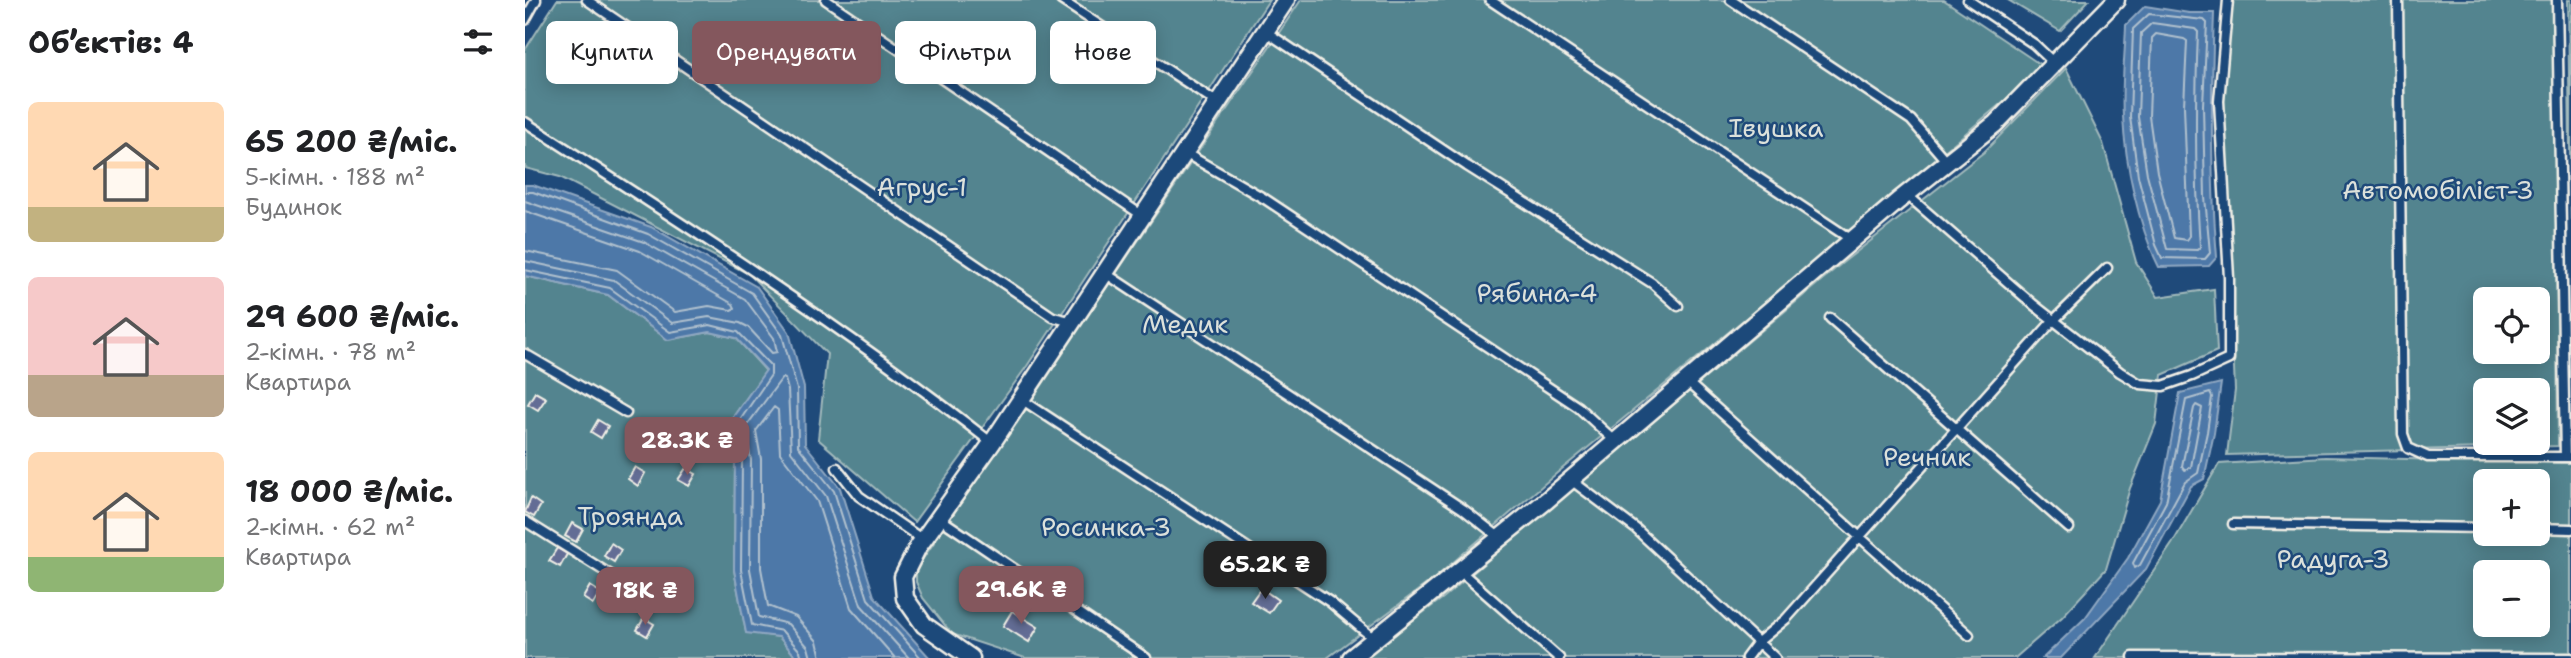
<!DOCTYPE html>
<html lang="uk">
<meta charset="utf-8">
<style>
:root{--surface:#fff;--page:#f6f6f6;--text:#202124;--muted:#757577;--accent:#84575d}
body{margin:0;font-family:"Shantell Sans",sans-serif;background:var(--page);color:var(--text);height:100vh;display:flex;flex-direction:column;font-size:26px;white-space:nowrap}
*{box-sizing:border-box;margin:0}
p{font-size:23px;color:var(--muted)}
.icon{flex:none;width:38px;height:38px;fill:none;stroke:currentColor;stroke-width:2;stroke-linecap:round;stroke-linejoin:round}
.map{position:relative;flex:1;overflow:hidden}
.panel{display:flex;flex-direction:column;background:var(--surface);width:525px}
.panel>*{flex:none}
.top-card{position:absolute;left:21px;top:21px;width:665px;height:63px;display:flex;gap:14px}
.buttons{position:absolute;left:1948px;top:287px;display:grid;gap:14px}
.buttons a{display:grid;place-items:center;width:77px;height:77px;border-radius:10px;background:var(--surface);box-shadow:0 4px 18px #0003;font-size:35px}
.price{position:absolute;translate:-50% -60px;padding:0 16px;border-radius:14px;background:var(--accent);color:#fff;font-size:23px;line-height:46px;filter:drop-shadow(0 2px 4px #0008)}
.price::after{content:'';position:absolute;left:50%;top:42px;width:21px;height:16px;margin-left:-10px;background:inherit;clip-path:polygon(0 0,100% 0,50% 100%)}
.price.on{background:#222;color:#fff}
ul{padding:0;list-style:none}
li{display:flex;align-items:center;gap:21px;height:175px;padding:0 28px}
li span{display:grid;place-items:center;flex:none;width:196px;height:140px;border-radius:10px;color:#555}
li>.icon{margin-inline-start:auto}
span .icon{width:84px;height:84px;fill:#fffc;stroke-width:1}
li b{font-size:30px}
h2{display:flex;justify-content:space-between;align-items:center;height:84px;padding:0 28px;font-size:30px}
.tag{padding:0 24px;border-radius:10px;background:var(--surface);box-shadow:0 4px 18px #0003;font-size:24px;line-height:63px}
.tag.on{background:var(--accent);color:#fff}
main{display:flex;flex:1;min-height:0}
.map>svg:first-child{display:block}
</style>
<main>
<section class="panel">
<h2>Об’єктів: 4<svg class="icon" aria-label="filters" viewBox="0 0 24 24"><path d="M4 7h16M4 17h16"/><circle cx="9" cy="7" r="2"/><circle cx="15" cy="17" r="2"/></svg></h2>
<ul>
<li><span style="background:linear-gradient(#ffd9b3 75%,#c2b280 0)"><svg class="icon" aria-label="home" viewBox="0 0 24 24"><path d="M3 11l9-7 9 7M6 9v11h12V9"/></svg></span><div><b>65 200 ₴/міс.</b><p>5-кімн. · 188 m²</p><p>Будинок</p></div></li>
<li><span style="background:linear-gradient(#f6c9c9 70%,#b9a48a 0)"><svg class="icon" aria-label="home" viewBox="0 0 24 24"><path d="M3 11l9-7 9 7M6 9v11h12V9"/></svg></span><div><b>29 600 ₴/міс.</b><p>2-кімн. · 78 m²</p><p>Квартира</p></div></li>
<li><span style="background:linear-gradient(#ffd9b3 75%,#8fb573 0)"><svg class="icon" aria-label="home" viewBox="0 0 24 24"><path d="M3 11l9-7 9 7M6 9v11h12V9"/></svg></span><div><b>18 000 ₴/міс.</b><p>2-кімн. · 62 m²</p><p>Квартира</p></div></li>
</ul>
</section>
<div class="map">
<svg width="2046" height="658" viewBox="0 0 2046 658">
<rect width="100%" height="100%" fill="#1f4a7a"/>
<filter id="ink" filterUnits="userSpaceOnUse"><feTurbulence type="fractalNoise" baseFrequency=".0143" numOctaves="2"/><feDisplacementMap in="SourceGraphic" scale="14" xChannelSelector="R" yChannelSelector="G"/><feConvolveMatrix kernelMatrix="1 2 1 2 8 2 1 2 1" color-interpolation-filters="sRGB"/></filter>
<g filter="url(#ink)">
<path fill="#52848f" stroke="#a3babc" stroke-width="2" fill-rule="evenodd" d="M 32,0 L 744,0 L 502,366 L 389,522 L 293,439 L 302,354 L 224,274 L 35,177 L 0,168 L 0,50 Z
M 776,0 L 1419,0 L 1519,67 L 1261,285 L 1032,473 L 911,577 L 802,658 L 500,658 L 427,634 L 398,598 L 391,582 L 391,569 Z
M 1483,0 L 1564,0 L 1535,31 Z
M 1705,0 L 2029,0 L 2033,446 L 1702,455 L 1710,390 L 1697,99 ZM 1960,299 L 2012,299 L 2012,352 L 1960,352 ZM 1960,390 L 2012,390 L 2012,443 L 1960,443 Z
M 2043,0 L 2046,0 L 2046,220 Z
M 1541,68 L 1578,143 L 1611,262 L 1633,297 L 1689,289 L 1692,351 L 1637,375 L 1631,424 L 1605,488 L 1581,569 L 1537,617 L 1490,658 L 837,658 L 918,598 L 1316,264 L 1459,152 Z
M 0,276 L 83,295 L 143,340 L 185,332 L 211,338 L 241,371 L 203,424 L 210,461 L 209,570 L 221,632 L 254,637 L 272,658 L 0,658 Z
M 1800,457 L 2046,463 L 2046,658 L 1570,658 L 1647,544 L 1694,464 ZM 1960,481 L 2012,481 L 2012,534 L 1960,534 ZM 1960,572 L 2012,572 L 2012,625 L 1960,625 Z"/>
<path fill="#4d78a8" stroke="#90a8c2" stroke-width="2" d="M 1620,6 L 1664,13 L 1689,13 C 1686,95 1685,175 1692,257 L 1684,266 L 1634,267 C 1613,225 1600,163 1598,116 C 1596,86 1600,55 1601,25 Z
M 0,185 L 8,185 L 126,227 L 232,287 L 264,332 L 279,388 L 280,444 L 315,488 L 349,596 L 405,658 L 272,658 L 254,637 L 221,633 L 209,570 L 210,461 L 203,424 L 241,370 L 211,338 L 185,332 L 143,340 L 83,295 L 0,276 Z
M 1696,383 L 1689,433 L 1679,479 L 1666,486 L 1621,569 L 1536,658 L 1518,658 L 1560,618 L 1603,558 L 1635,500 L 1655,393 Z"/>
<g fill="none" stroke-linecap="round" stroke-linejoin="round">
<path stroke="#b1c1ce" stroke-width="2" d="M 1624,14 L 1679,20 L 1682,23 L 1678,105 L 1680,197 L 1685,253 L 1680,259 L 1637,258 L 1631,245 L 1613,176 L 1605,117 L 1608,29 Z
M 1627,23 L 1670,29 L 1673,32 C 1670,104 1670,175 1675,247 L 1672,250 L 1642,249 L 1622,174 L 1613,117 L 1616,33 Z
M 1631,34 L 1659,39 L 1662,41 L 1659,106 L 1664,236 L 1661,240 L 1649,238 L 1632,172 L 1624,116 L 1627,38 Z
M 0,192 L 8,192 L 123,234 L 227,293 L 257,335 L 272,389 L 273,446 L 309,491 L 343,599 L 396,658
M 0,201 L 119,242 L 220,299 L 249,338 L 252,352 L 247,353 L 223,327 L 215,323 L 184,317 L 147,323 L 89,280 L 0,261
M 0,211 L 115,251 L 208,304 L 210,308 L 206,310 L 184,306 L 150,312 L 92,270 L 0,251
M 0,270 L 85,288 L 145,332 L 185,325 L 213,332 L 246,366 L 246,375 L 211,426 L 217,460 L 216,570 L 227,625 L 257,631 L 275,651 L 277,658
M 1685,393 L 1687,397 L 1682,432 L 1673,473 L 1660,482 L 1615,565 L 1610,568 L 1608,563 L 1641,502 L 1661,400 Z
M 1671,405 L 1677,408 L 1666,467 L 1660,470 L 1657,466 L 1669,408 Z
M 286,658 L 283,647 L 263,624 L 234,617 L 225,569 L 226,460 L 220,428 L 257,378 L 260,379 L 263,390 L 266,451 L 301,496 L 336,605 L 384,658
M 296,658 L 292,641 L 271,617 L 243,606 L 236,568 L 236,459 L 231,431 L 249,407 L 253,410 L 255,453 L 292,501 L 326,608 L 370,658"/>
</g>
<path fill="#646d95" stroke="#f4f1e8" stroke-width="2" d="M 10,392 L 21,398 L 13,410 L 3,404 Z
M 73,420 L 83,426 L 76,438 L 66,432 Z
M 110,467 L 120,473 L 113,486 L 103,479 Z
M 161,468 L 171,474 L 164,486 L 153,480 Z
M 6,498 L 16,505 L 9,517 L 0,512 Z
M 47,523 L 58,529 L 51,542 L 40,536 Z
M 86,543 L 96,550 L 89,562 L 79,556 Z
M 32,548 L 42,554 L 35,567 L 24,561 Z
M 131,579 L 142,585 L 135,597 L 124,591 Z
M 65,586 L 75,592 L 68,604 L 58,598 Z
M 736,588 L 753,600 L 744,613 L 726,602 Z
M 487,611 L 513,627 L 504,642 L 478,626 Z
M 119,618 L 129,624 L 122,636 L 112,630 Z"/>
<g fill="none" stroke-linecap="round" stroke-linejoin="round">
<g stroke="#f4f1e8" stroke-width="13">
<path id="service" d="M 62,0 L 528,317 L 548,322
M 301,0 L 618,216
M 536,0 L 693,103
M 965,0 L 1327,240
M 1206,0 L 1386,120 L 1422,162
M 1443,0 L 1509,44 L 1530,64
M 1873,0 L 1878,434 L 1883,448 L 1903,457 L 2046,457
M 2032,0 L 2040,457
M 0,20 L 11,0
M 740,31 L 942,166 L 1127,283 L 1153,306
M 0,122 C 159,224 319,327 467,443
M 660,153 L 740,199 L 1053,407 L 1090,441
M 1381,194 L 1509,305 L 1595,372 L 1615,384 L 1638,386 L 1667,376 L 1704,359 L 1704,278 L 1694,101 L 1703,0
M 580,273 L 938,509 L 975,538
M 1305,318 L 1544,528
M 0,354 L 101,413
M 1161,381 L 1444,635
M 496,399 L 805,602 L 849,639
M 312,468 L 334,496 L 398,540
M 1046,480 L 1111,529 L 1250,658
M 414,518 L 621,658
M 0,521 L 132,604
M 1708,524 L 1960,528
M 2012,528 L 2046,529
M 935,571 L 1034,658
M 1608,657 L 2046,658
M 1221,658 L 1233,642 L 1261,619 L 1525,324 L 1582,268"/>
</g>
<g stroke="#f4f1e8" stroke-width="21">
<path id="minor" d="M 446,658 L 399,625 L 380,598 L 378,577 L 393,547 L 467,443 L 761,0
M 826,658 L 1022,500 L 1373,201 L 1470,124 L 1591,0"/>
</g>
<use href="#service" stroke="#1f4a7a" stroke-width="8"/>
<use href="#minor" stroke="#1f4a7a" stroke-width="16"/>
</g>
</g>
<g text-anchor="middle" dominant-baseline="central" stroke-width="5" stroke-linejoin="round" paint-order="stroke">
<g font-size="26" fill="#dce1db" stroke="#1f4a7a">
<text x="1251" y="127">Івушка</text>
<text x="397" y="186">Агрус-1</text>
<text x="1913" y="189">Автомобіліст-3</text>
<text x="1012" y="292">Рябина-4</text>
<text x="660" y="323">Медик</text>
<text x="1402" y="456">Речник</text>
<text x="105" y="515">Троянда</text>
<text x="581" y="526">Росинка-3</text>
<text x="1808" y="558">Радуга-3</text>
</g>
</g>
</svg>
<div class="buttons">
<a><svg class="icon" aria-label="locate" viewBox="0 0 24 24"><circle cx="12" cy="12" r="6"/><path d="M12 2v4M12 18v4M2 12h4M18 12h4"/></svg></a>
<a><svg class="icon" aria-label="layers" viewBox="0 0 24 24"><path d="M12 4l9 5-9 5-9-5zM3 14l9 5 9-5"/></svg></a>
<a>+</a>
<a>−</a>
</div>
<b class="price" style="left:162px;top:477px">28.3K ₴</b>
<b class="price on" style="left:740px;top:601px">65.2K ₴</b>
<b class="price" style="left:496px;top:626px">29.6K ₴</b>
<b class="price" style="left:120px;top:627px">18K ₴</b>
<div class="top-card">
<a class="tag">Купити</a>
<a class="tag on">Орендувати</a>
<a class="tag">Фільтри</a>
<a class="tag">Нове</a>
</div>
</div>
</main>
